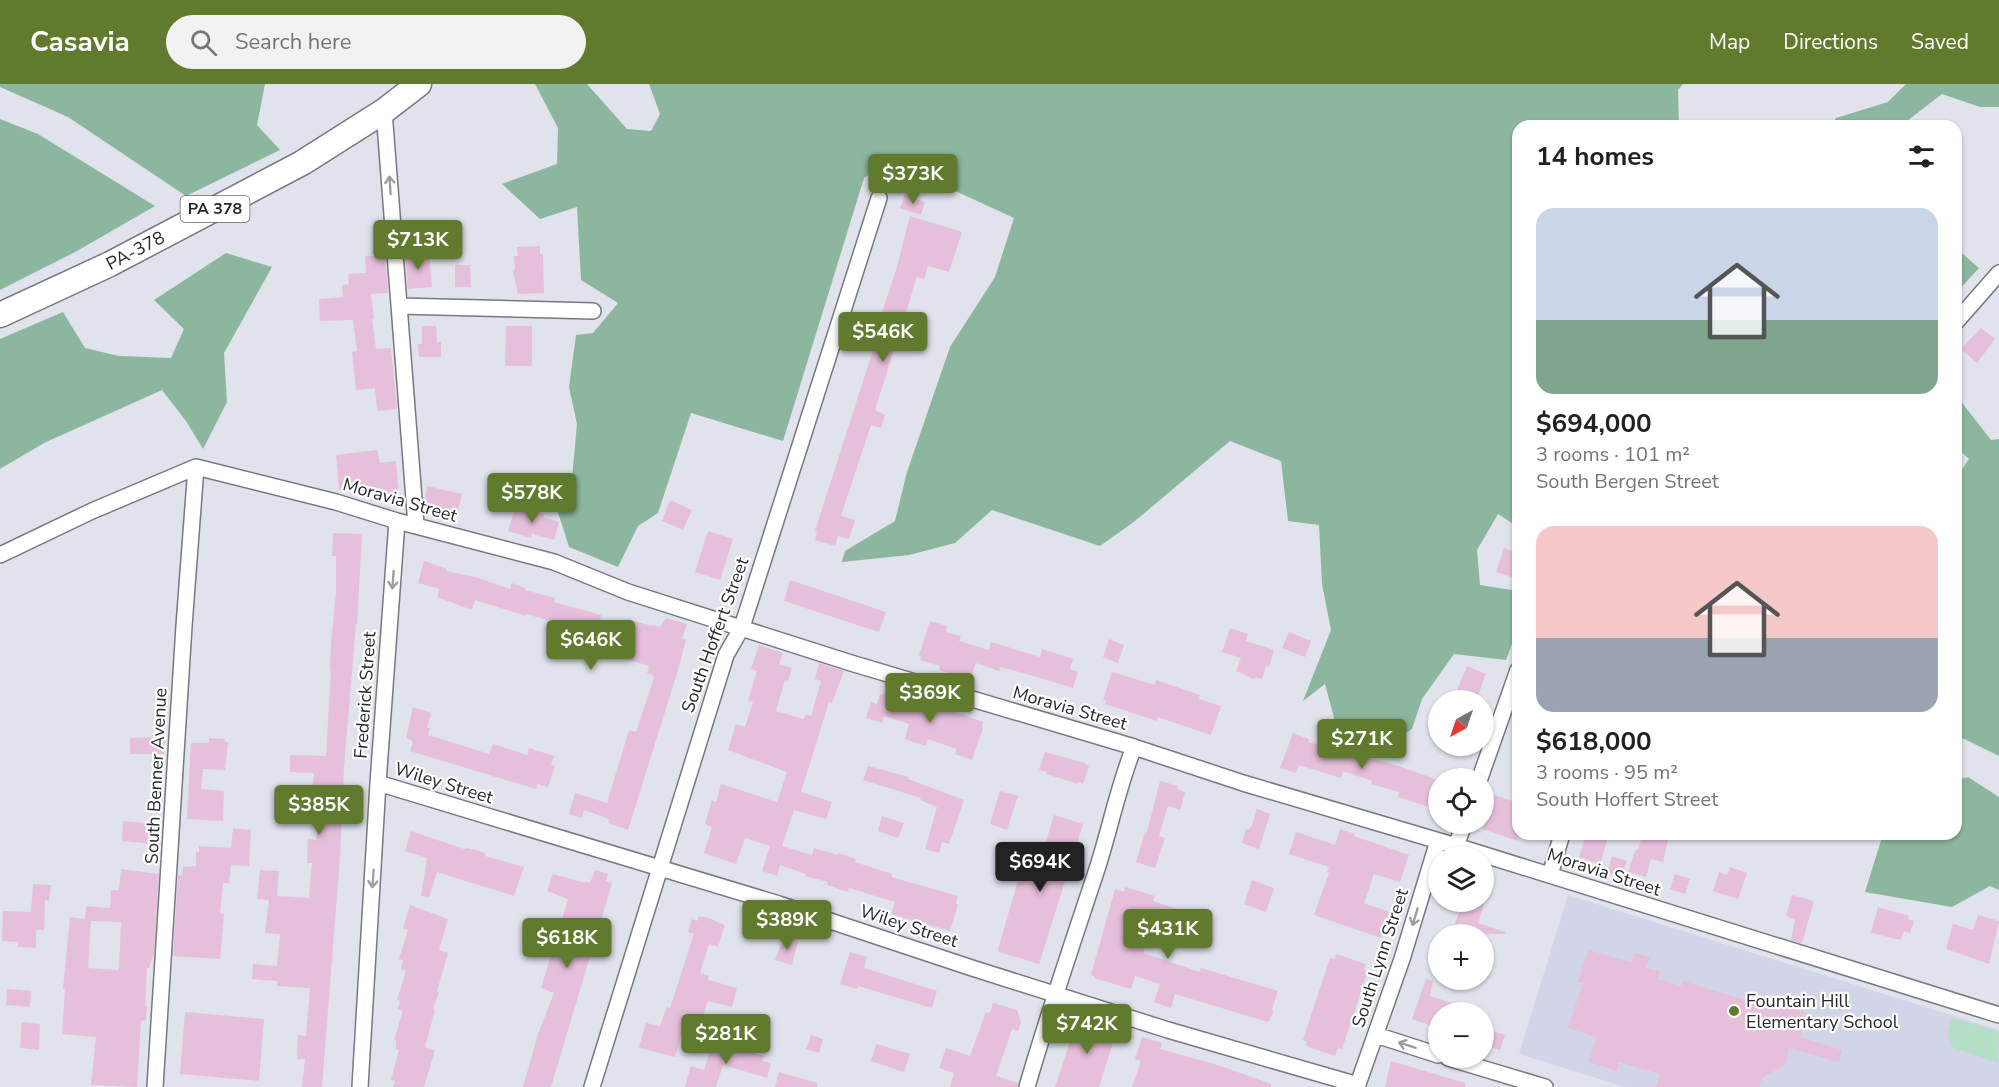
<!DOCTYPE html>
<meta charset="utf-8">
<style>
:root{--surface:#fff;--page:#f2f2f2;--text:#202124;--muted:#757577;--accent:#617b2e}
body{margin:0;font-family:"Nunito Sans",sans-serif;background:var(--page);color:var(--text);height:100vh;display:flex;flex-direction:column;font-size:22px;white-space:nowrap}
*{box-sizing:border-box;margin:0}
p{font-size:20px;color:var(--muted)}
.icon{flex:none;width:33px;height:33px;fill:none;stroke:currentColor;stroke-width:2;stroke-linecap:round;stroke-linejoin:round}
.map{position:relative;flex:1;overflow:hidden}
.panel{position:absolute;left:1512px;top:36px;width:450px;height:720px;display:flex;flex-direction:column;background:var(--surface);border-radius:18px;box-shadow:0 2px 4px #0004}
.panel>*{flex:none}
.needle{width:39px;rotate:220deg}
.buttons{position:absolute;left:1428px;top:606px;display:grid;gap:12px}
.buttons a{display:grid;place-items:center;width:66px;height:66px;border-radius:50%;background:var(--surface);box-shadow:0 2px 4px #0004;font-size:30px}
.price{position:absolute;translate:-50% -51px;padding:0 14px;border-radius:6px;background:var(--accent);color:#fff;font-size:20px;line-height:39px;filter:drop-shadow(0 2px 3px #0008)}
.price::after{content:'';position:absolute;left:50%;top:36px;width:18px;height:14px;margin-left:-9px;background:inherit;clip-path:polygon(0 0,100% 0,50% 100%)}
.price.on{background:#222;color:#fff}
ul{padding:0;list-style:none}
li{display:grid;align-content:center;gap:12px;height:318px;padding:0 24px}
li span{display:grid;place-items:center;height:186px;border-radius:18px;color:#555}
li>.icon{margin-inline-start:auto}
span .icon{width:108px;height:108px;fill:#fffc;stroke-width:1}
li b{font-size:26px}
h2{display:flex;justify-content:space-between;align-items:center;height:72px;padding:0 24px;font-size:26px}
header{display:flex;align-items:center;gap:36px;box-sizing:border-box;height:84px;padding:0 30px;background:var(--accent);color:#fff}
header strong{font-size:28px}
nav{display:flex;gap:33px;margin-inline-start:auto;font-size:21px}
.search{width:420px;height:54px;background:var(--page);display:flex;align-items:center;gap:15px;box-sizing:border-box;padding:0 21px;border-radius:33px;color:var(--muted);font-size:22px}
.map>svg:first-child{display:block}
</style>
<header>
<strong>Casavia</strong>
<div class="search"><svg class="icon" aria-label="search" viewBox="0 0 24 24"><circle cx="10" cy="10" r="6"/><path d="M15 15l6 6"/></svg>Search here</div>
<nav><a>Map</a><a>Directions</a><a>Saved</a></nav>
</header>
<div class="map">
<svg width="1999" height="1003" viewBox="0 0 1999 1003">
<rect width="100%" height="100%" fill="#e0e2ec"/>
<path fill="#d2d5e7" d="M 1568,811 L 1999,946 L 1999,1003 L 1625,1003 L 1519,970 Z"/>
<path fill="#b3dfc5" d="M 1952,934 L 1999,948 L 1998,979 L 1952,963 L 1947,951 Z"/>
<path fill="#8cb79e" d="M 0,0 L 265,0 L 257,41 L 280,66 L 186,112 L 68,33 L 0,3 Z
M 535,0 L 587,0 L 627,45 L 651,47 L 660,30 L 649,0 L 1683,0 L 1678,6 L 1679,42 L 1518,42 L 1518,443 L 1498,430 L 1477,466 L 1480,501 L 1518,507 L 1518,544 L 1506,576 L 1454,570 L 1422,615 L 1412,645 L 1383,662 L 1337,645 L 1325,600 L 1303,617 L 1331,546 L 1322,500 L 1319,441 L 1288,437 L 1281,377 L 1230,357 L 1135,437 L 1100,462 L 992,426 L 955,459 L 909,471 L 842,478 L 845,467 L 895,437 L 907,388 L 950,263 L 995,193 L 1014,134 L 890,77 L 864,94 L 783,357 L 691,329 L 658,429 L 638,442 L 618,483 L 569,463 L 557,425 L 572,394 L 577,340 L 569,303 L 576,251 L 593,249 L 618,219 L 581,196 L 577,123 L 540,135 L 502,100 L 557,80 L 558,44 Z
M 1906,0 L 1999,0 L 1999,23 L 1980,23 L 1942,10 L 1907,37 L 1904,42 L 1830,42 L 1836,34 L 1888,18 Z
M 0,35 L 38,50 L 155,122 L 77,167 L 0,206 Z
M 1956,164 L 1979,184 L 1956,209 Z
M 226,169 L 272,183 L 224,269 L 227,318 L 203,365 L 186,337 L 162,306 L 44,359 L 0,385 L 0,255 L 63,228 L 85,264 L 119,272 L 171,274 L 184,245 L 154,216 Z
M 1956,311 L 1991,356 L 1999,355 L 1999,672 L 1956,651 L 1956,394 L 1969,375 L 1956,363 Z
M 1968,693 L 1999,713 L 1999,806 L 1990,802 L 1952,823 L 1865,808 L 1883,750 L 1956,750 L 1956,696 Z"/>
<path fill="#e6bfdb" fill-rule="evenodd" d="M 905,111 L 925,118 L 921,131 L 900,124 Z
M 910,132 L 962,148 L 949,188 L 928,182 L 924,195 L 917,193 L 875,326 L 885,331 L 881,344 L 871,341 L 841,432 L 855,436 L 849,455 L 838,452 L 835,462 L 815,456 L 817,448 L 815,447 L 873,266 L 875,257 L 873,256 L 896,186 Z
M 540,162 L 540,170 L 543,170 L 544,209 L 518,210 L 513,188 L 515,185 L 514,172 L 518,172 L 517,163 Z
M 429,169 L 432,203 L 408,205 L 405,171 Z
M 365,172 L 385,172 L 388,206 L 387,209 L 371,210 L 374,235 L 372,235 L 376,265 L 391,264 L 397,325 L 377,327 L 375,304 L 356,306 L 352,268 L 357,267 L 353,236 L 320,237 L 319,215 L 343,213 L 342,201 L 349,200 L 348,190 L 366,189 Z
M 455,181 L 470,181 L 471,203 L 455,203 Z
M 422,242 L 436,242 L 437,258 L 441,258 L 441,273 L 419,273 L 418,260 L 422,260 Z
M 506,242 L 532,242 L 532,282 L 505,282 Z
M 1981,244 L 1995,255 L 1977,279 L 1961,265 Z
M 377,366 L 380,379 L 396,377 L 399,412 L 385,414 L 384,405 L 367,406 L 367,402 L 339,405 L 336,371 Z
M 427,402 L 462,410 L 457,430 L 424,423 Z
M 670,416 L 692,426 L 683,446 L 662,437 Z
M 516,421 L 544,430 L 544,433 L 559,438 L 554,456 L 532,450 L 531,454 L 508,447 Z
M 708,447 L 733,455 L 720,496 L 695,488 Z
M 333,449 L 362,450 L 357,540 L 356,540 L 344,683 L 340,773 L 322,1003 L 302,1003 L 305,975 L 297,975 L 298,951 L 306,952 L 310,904 L 277,902 L 277,897 L 252,895 L 253,880 L 277,882 L 280,850 L 265,849 L 269,816 L 257,815 L 260,786 L 279,787 L 277,812 L 309,814 L 312,779 L 307,779 L 308,755 L 316,756 L 319,729 L 312,729 L 313,721 L 311,721 L 314,689 L 290,688 L 290,671 L 326,672 L 331,586 L 330,586 L 331,559 L 336,509 L 336,472 L 332,472 Z
M 1504,464 L 1518,469 L 1518,495 L 1496,488 Z
M 424,477 L 447,485 L 446,487 L 475,493 L 510,505 L 512,499 L 525,504 L 525,506 L 555,514 L 554,518 L 601,531 L 600,536 L 625,544 L 627,535 L 652,542 L 653,541 L 660,543 L 666,534 L 687,540 L 682,554 L 686,556 L 678,586 L 628,746 L 608,739 L 609,735 L 584,726 L 582,734 L 569,730 L 575,709 L 607,719 L 629,646 L 636,648 L 654,594 L 653,591 L 647,589 L 649,582 L 612,571 L 616,559 L 555,538 L 526,530 L 526,532 L 475,516 L 472,526 L 437,513 L 440,505 L 418,499 Z
M 790,496 L 886,528 L 879,548 L 784,517 Z
M 930,537 L 947,542 L 946,548 L 961,552 L 959,557 L 989,566 L 991,558 L 1040,573 L 1042,565 L 1073,575 L 1070,585 L 1078,588 L 1073,604 L 1034,592 L 1000,583 L 999,587 L 976,579 L 970,596 L 939,586 L 940,582 L 920,576 L 921,572 L 919,571 Z
M 1230,544 L 1248,550 L 1246,557 L 1274,566 L 1269,583 L 1266,582 L 1262,595 L 1255,593 L 1254,595 L 1236,587 L 1241,574 L 1222,568 Z
M 1289,548 L 1311,557 L 1305,573 L 1282,564 Z
M 1109,555 L 1124,561 L 1118,579 L 1103,573 Z
M 759,561 L 783,569 L 779,580 L 792,584 L 788,597 L 785,596 L 776,627 L 804,635 L 806,630 L 811,632 L 821,597 L 815,595 L 819,579 L 844,587 L 832,619 L 829,618 L 801,708 L 832,718 L 826,735 L 794,726 L 782,762 L 812,771 L 814,764 L 838,771 L 838,769 L 856,775 L 855,778 L 892,790 L 891,793 L 958,812 L 956,819 L 958,821 L 950,847 L 891,830 L 895,818 L 849,804 L 848,808 L 827,801 L 828,798 L 805,792 L 806,790 L 780,781 L 777,792 L 762,787 L 770,762 L 745,754 L 736,780 L 704,769 L 712,743 L 705,740 L 712,716 L 716,718 L 721,700 L 777,718 L 787,688 L 728,666 L 736,640 L 745,643 L 753,618 L 748,617 L 757,587 L 751,585 Z
M 1467,582 L 1486,590 L 1477,614 L 1457,606 Z
M 1112,588 L 1155,601 L 1156,596 L 1200,611 L 1199,615 L 1221,622 L 1211,651 L 1158,633 L 1157,637 L 1105,620 L 1106,616 L 1103,616 Z
M 883,609 L 916,619 L 917,615 L 983,638 L 982,643 L 983,644 L 972,676 L 955,670 L 957,665 L 928,655 L 926,662 L 905,655 L 909,640 L 884,632 L 882,639 L 866,634 L 871,618 L 877,620 L 880,610 L 883,611 Z
M 413,623 L 431,629 L 427,644 L 430,644 L 428,651 L 489,670 L 493,660 L 527,671 L 529,664 L 554,672 L 551,681 L 555,682 L 548,703 L 537,700 L 536,705 L 410,667 L 413,657 L 406,654 Z
M 1293,649 L 1309,655 L 1308,658 L 1399,682 L 1438,696 L 1438,726 L 1398,713 L 1399,708 L 1371,700 L 1372,697 L 1343,687 L 1341,694 L 1299,681 L 1296,689 L 1280,684 Z
M 165,653 L 164,670 L 130,670 L 130,654 Z
M 209,654 L 225,655 L 225,658 L 228,658 L 225,686 L 203,685 L 201,705 L 224,707 L 223,737 L 187,735 L 191,659 L 209,659 Z
M 1045,668 L 1085,679 L 1084,680 L 1089,682 L 1083,700 L 1078,698 L 1078,700 L 1046,690 L 1047,688 L 1039,686 Z
M 868,682 L 909,693 L 908,695 L 964,716 L 949,760 L 942,758 L 939,769 L 925,765 L 937,723 L 920,716 L 921,714 L 863,696 Z
M 1160,697 L 1178,702 L 1177,705 L 1185,708 L 1180,726 L 1168,722 L 1159,752 L 1165,754 L 1155,784 L 1136,778 L 1145,748 L 1147,748 Z
M 1000,707 L 1018,712 L 1007,746 L 990,740 Z
M 1495,711 L 1518,719 L 1518,757 L 1483,745 Z
M 1257,725 L 1270,730 L 1259,765 L 1242,759 L 1246,745 L 1249,746 L 1252,741 Z
M 1054,731 L 1083,740 L 1039,880 L 999,868 L 998,865 L 1025,773 L 1029,767 L 1042,771 Z
M 882,732 L 904,739 L 898,754 L 878,747 Z
M 123,737 L 157,740 L 155,760 L 122,757 Z
M 233,744 L 251,746 L 249,782 L 231,781 L 229,799 L 223,799 L 220,829 L 224,830 L 220,875 L 173,872 L 178,791 L 182,792 L 183,783 L 196,782 L 196,768 L 199,768 L 199,762 L 231,764 Z
M 1340,745 L 1355,750 L 1354,752 L 1409,771 L 1400,798 L 1374,790 L 1364,819 L 1390,828 L 1381,854 L 1314,831 L 1329,789 L 1327,788 L 1329,783 L 1289,770 L 1296,748 L 1335,761 Z
M 411,747 L 464,765 L 467,764 L 486,769 L 485,772 L 524,783 L 514,812 L 437,788 L 429,813 L 421,812 L 427,774 L 405,767 Z
M 1586,750 L 1609,750 L 1600,780 L 1579,773 Z
M 1643,750 L 1668,756 L 1663,778 L 1651,775 L 1646,793 L 1628,788 L 1635,767 L 1638,765 Z
M 1612,772 L 1627,777 L 1621,793 L 1607,789 Z
M 1730,783 L 1747,789 L 1738,815 L 1713,807 L 1719,788 L 1727,791 Z
M 121,785 L 159,790 L 154,870 L 149,884 L 147,884 L 145,922 L 147,922 L 146,936 L 141,937 L 137,1003 L 91,1001 L 96,953 L 62,950 L 65,905 L 63,905 L 70,833 L 85,835 L 86,822 L 110,824 L 111,806 L 119,806 ZM 91,837 L 121,838 L 119,886 L 88,884 Z
M 595,786 L 608,790 L 606,797 L 612,799 L 551,1003 L 523,1003 L 538,950 L 554,909 L 541,904 L 568,815 L 547,807 L 553,790 L 585,799 L 585,797 L 590,799 Z
M 1675,790 L 1690,795 L 1685,810 L 1670,805 Z
M 1252,796 L 1274,804 L 1266,828 L 1244,820 Z
M 33,800 L 51,801 L 49,817 L 45,816 L 44,846 L 36,846 L 36,864 L 18,863 L 18,858 L 2,857 L 3,827 L 31,828 Z
M 1125,803 L 1155,812 L 1153,817 L 1197,832 L 1190,853 L 1152,840 L 1143,869 L 1200,888 L 1201,884 L 1278,907 L 1272,925 L 1273,929 L 1268,938 L 1175,910 L 1171,924 L 1154,918 L 1160,900 L 1135,892 L 1131,905 L 1094,894 L 1094,892 L 1091,891 L 1115,805 L 1124,808 Z
M 1792,811 L 1814,817 L 1802,859 L 1791,856 L 1795,836 L 1786,832 Z
M 1464,818 L 1485,818 L 1478,839 L 1505,848 L 1505,850 L 1450,850 Z
M 410,821 L 448,835 L 439,866 L 448,869 L 437,907 L 439,908 L 433,925 L 435,926 L 425,963 L 435,966 L 424,1003 L 393,1003 L 395,997 L 391,996 L 399,966 L 396,965 L 396,957 L 394,956 L 403,927 L 398,925 L 400,917 L 397,916 L 406,887 L 401,885 L 403,876 L 399,875 L 408,846 L 403,844 Z
M 1878,823 L 1909,832 L 1908,835 L 1914,837 L 1910,849 L 1904,847 L 1901,856 L 1871,849 Z
M 1978,831 L 1999,837 L 1989,880 L 1946,865 L 1953,840 L 1973,846 Z
M 699,832 L 708,834 L 725,841 L 718,863 L 709,860 L 700,889 L 709,892 L 708,896 L 737,904 L 732,923 L 708,917 L 698,948 L 684,943 L 675,973 L 643,965 L 639,963 L 646,939 L 660,942 L 667,923 L 670,924 L 694,850 L 688,848 L 692,835 L 697,837 Z
M 784,853 L 798,858 L 792,881 L 775,876 Z
M 1588,866 L 1631,878 L 1635,869 L 1650,873 L 1646,884 L 1660,887 L 1658,895 L 1681,902 L 1683,897 L 1764,922 L 1766,916 L 1807,929 L 1800,953 L 1842,966 L 1839,978 L 1789,964 L 1785,981 L 1762,994 L 1759,1003 L 1656,1003 L 1660,990 L 1619,978 L 1617,987 L 1589,978 L 1596,953 L 1568,944 L 1583,899 L 1578,898 Z
M 850,868 L 867,873 L 864,884 L 937,907 L 932,924 L 858,902 L 857,905 L 840,900 Z
M 1336,870 L 1366,880 L 1364,886 L 1368,887 L 1342,965 L 1338,964 L 1335,972 L 1306,962 L 1307,958 L 1303,956 L 1330,874 L 1335,875 Z
M 1426,895 L 1433,897 L 1430,912 L 1474,926 L 1473,928 L 1437,928 L 1438,944 L 1412,935 Z
M 7,905 L 31,907 L 30,923 L 6,921 Z
M 993,919 L 1017,926 L 1021,938 L 1018,947 L 1012,945 L 996,992 L 1018,999 L 1018,1003 L 950,1003 L 954,989 L 939,984 L 946,964 L 970,972 L 986,928 L 990,929 Z
M 185,928 L 264,935 L 259,997 L 180,990 Z
M 1078,933 L 1117,946 L 1099,1003 L 1055,1003 Z
M 22,938 L 40,940 L 39,966 L 20,964 Z
M 1489,946 L 1505,951 L 1500,966 L 1484,961 Z
M 811,951 L 823,955 L 819,969 L 806,965 Z
M 1142,953 L 1162,959 L 1160,965 L 1218,981 L 1271,1000 L 1271,1003 L 1132,1003 L 1141,977 L 1135,975 Z
M 713,957 L 764,972 L 762,977 L 771,979 L 767,994 L 723,981 L 716,1003 L 685,1003 L 691,982 L 704,986 Z
M 876,960 L 910,970 L 904,988 L 871,977 Z
M 1391,977 L 1465,999 L 1465,1003 L 1385,1003 Z
M 779,988 L 817,999 L 817,1003 L 775,1003 Z"/>
<g fill="none" stroke-linecap="round" stroke-linejoin="round">
<g stroke="#767882" stroke-width="18">
<path id="minor" d="M 384,27 L 416,441
M 399,222 L 593,227
M 1956,238 L 1999,189
M 0,471 L 92,427 L 196,383 L 336,418 L 397,437 L 554,478 L 628,508 L 851,579 L 1134,663 L 1243,699 L 1456,762 L 1999,931
M 1480,694 L 1518,586
M 378,699 L 779,820 L 972,884 L 1168,946 L 1358,1001
M 1456,762 L 1464,740
M 1550,791 L 1562,750
M 1376,951 L 1438,971
M 1448,974 L 1545,1003
M 155,1003 L 184,542 L 196,383
M 360,1003 L 378,699 L 397,437
M 592,1003 L 726,571 L 742,543 L 879,114
M 1027,1003 C 1048,930 1073,858 1097,785 C 1110,745 1118,703 1134,663
M 1357,1003 L 1402,875 L 1438,757"/>
</g>
<g stroke="#767882" stroke-width="27">
<g id="primary">
<path id="s1" d="M 0,231 L 110,180 L 302,79 L 384,27 L 419,0"/>
</g>
</g>
<use href="#minor" stroke="#fff" stroke-width="15"/>
<use href="#primary" stroke="#fff" stroke-width="24"/>
</g>
<defs><path id="oneway-shaft" d="M-6 0H5M1.5-3L5.5 0L1.5 3" fill="none" stroke-width="1.6" stroke-linecap="round" stroke-linejoin="round" transform="scale(1.5)"/></defs>
<g stroke="#9d9ea0">
<use href="#oneway-shaft" transform="translate(390 101) rotate(-94)"/>
<use href="#oneway-shaft" transform="translate(393 496) rotate(94)"/>
<use href="#oneway-shaft" transform="translate(373 795) rotate(94)"/>
<use href="#oneway-shaft" transform="translate(1415 833) rotate(107)"/>
<use href="#oneway-shaft" transform="translate(1407 961) rotate(-162)"/>
</g>
<circle fill="#617b2e" stroke="#fff" stroke-width="2" cx="1734" cy="927" r="6"/>
<g text-anchor="middle" dominant-baseline="central" stroke-width="4.5" stroke-linejoin="round" paint-order="stroke">
<rect fill="#fff" stroke="#67686b" stroke-width="1.5" x="180.5" y="112" width="69" height="26" rx="4.5"/>
<g font-size="16" font-weight="bold" fill="#26272b">
<text x="215" y="125">PA 378</text>
</g>
<g font-size="18" fill="#26272b" stroke="#fff">
<text stroke="none"><textPath href="#s1" startOffset="150">PA-378</textPath></text>
<text transform="translate(400 416) rotate(16)">Moravia Street</text>
<text transform="translate(715 551) rotate(-70)">South Hoffert Street</text>
<text transform="translate(365 611) rotate(-86)">Frederick Street</text>
<text transform="translate(1070 624) rotate(16)">Moravia Street</text>
<text transform="translate(156 692) rotate(-87)">South Benner Avenue</text>
<text transform="translate(444 699) rotate(17)">Wiley Street</text>
<text transform="translate(1604 788) rotate(18)">Moravia Street</text>
<text transform="translate(909 842) rotate(18)">Wiley Street</text>
<text transform="translate(1380 874) rotate(-72)">South Lynn Street</text>
</g>
<g font-size="18" fill="#26272b" stroke="#fff" text-anchor="start">
<text x="1746" y="917">Fountain Hill<tspan x="1746" dy="21">Elementary School</tspan></text>
</g>
</g>
</svg>
<div class="buttons">
<a><svg class="needle" viewBox="-14 -14 28 28"><path d="M0-13l5 13h-10z" fill="#e53935"/><path d="M0 13l5-13h-10z" fill="#757577"/></svg></a>
<a><svg class="icon" aria-label="locate" viewBox="0 0 24 24"><circle cx="12" cy="12" r="6"/><path d="M12 2v4M12 18v4M2 12h4M18 12h4"/></svg></a>
<a><svg class="icon" aria-label="layers" viewBox="0 0 24 24"><path d="M12 4l9 5-9 5-9-5zM3 14l9 5 9-5"/></svg></a>
<a>+</a>
<a>−</a>
</div>
<b class="price" style="left:913px;top:121px">$373K</b>
<b class="price" style="left:418px;top:187px">$713K</b>
<b class="price" style="left:883px;top:279px">$546K</b>
<b class="price" style="left:532px;top:440px">$578K</b>
<b class="price" style="left:591px;top:587px">$646K</b>
<b class="price" style="left:930px;top:640px">$369K</b>
<b class="price" style="left:1362px;top:686px">$271K</b>
<b class="price" style="left:319px;top:752px">$385K</b>
<b class="price on" style="left:1040px;top:809px">$694K</b>
<b class="price" style="left:787px;top:867px">$389K</b>
<b class="price" style="left:1168px;top:876px">$431K</b>
<b class="price" style="left:567px;top:885px">$618K</b>
<b class="price" style="left:1087px;top:971px">$742K</b>
<b class="price" style="left:726px;top:981px">$281K</b>
<section class="panel">
<h2>14 homes<svg class="icon" aria-label="filters" viewBox="0 0 24 24"><path d="M4 7h16M4 17h16"/><circle cx="9" cy="7" r="2"/><circle cx="15" cy="17" r="2"/></svg></h2>
<ul>
<li><span style="background:linear-gradient(#c9d6e8 60%,#7fa58c 0)"><svg class="icon" aria-label="home" viewBox="0 0 24 24"><path d="M3 11l9-7 9 7M6 9v11h12V9"/></svg></span><div><b>$694,000</b><p>3 rooms · 101 m²</p><p>South Bergen Street</p></div></li>
<li><span style="background:linear-gradient(#f6c9c9 60%,#9aa5b1 0)"><svg class="icon" aria-label="home" viewBox="0 0 24 24"><path d="M3 11l9-7 9 7M6 9v11h12V9"/></svg></span><div><b>$618,000</b><p>3 rooms · 95 m²</p><p>South Hoffert Street</p></div></li>
</ul>
</section>
</div>
